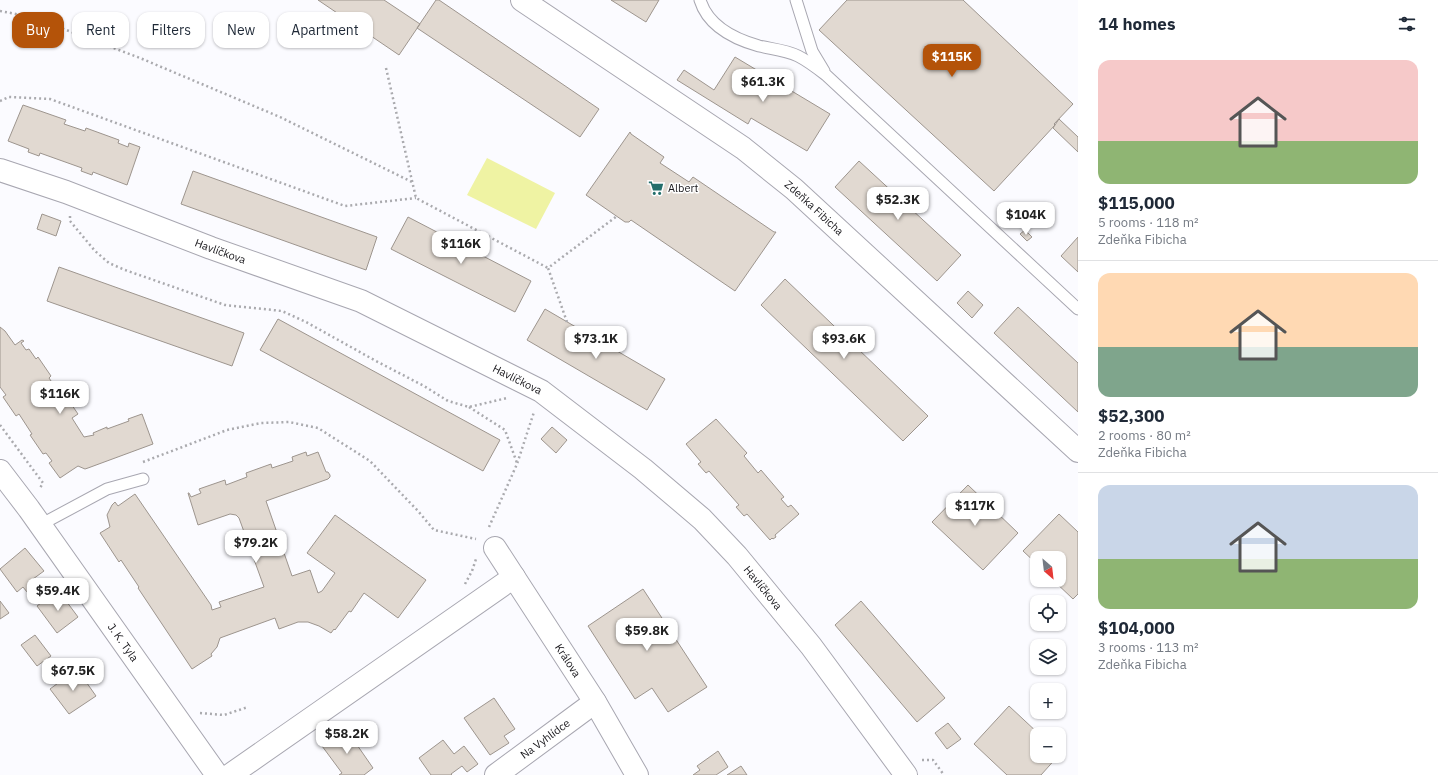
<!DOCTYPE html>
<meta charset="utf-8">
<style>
:root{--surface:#fff;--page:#f6f6f7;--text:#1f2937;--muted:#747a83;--line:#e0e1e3;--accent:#b45309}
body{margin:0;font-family:"IBM Plex Sans",sans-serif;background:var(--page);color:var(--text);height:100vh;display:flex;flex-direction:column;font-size:15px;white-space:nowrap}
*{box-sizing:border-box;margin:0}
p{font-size:13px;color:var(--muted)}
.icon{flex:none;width:22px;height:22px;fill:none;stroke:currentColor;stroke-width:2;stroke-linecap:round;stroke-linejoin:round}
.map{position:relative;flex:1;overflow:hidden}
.side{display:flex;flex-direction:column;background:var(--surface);width:360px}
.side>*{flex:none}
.top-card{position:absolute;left:12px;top:12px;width:380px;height:36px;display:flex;gap:8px}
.needle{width:26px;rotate:152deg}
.fabs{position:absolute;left:1030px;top:551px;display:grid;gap:8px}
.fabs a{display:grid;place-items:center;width:36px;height:36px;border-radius:8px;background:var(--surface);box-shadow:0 1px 3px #0004;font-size:20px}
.price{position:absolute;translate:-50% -34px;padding:0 9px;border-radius:8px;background:#fff;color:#222;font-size:13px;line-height:26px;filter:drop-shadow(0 1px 2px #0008)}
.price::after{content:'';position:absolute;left:50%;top:24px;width:12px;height:9px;margin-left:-6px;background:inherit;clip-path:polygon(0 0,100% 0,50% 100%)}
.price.current{background:var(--accent);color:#fff}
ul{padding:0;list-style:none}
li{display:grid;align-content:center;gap:8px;height:212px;padding:0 20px}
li+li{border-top:1px solid var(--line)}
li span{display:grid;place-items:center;height:124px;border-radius:12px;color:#555}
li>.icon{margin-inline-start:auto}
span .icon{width:72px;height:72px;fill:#fffc;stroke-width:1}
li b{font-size:17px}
h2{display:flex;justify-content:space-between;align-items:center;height:48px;padding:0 20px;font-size:17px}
.tag{padding:0 14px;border-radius:12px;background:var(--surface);box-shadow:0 1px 3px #0004;font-size:14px;line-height:36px}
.tag.current{background:var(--accent);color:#fff}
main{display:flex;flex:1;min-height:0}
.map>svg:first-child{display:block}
</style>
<main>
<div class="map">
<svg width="1078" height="775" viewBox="0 0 1078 775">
<rect width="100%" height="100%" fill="#fbfbff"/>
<path fill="#eff3a3" d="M 487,158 L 555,193 L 536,229 L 467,195 Z"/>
<path fill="#e1d9d1" stroke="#9d958e" d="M 318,0 L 384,0 L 420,24 L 399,55 Z
M 436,0 L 439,0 L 599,109 L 580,137 L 417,28 Z
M 611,0 L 659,0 L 646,22 Z
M 847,0 L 963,0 L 1073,104 L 1054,124 L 1055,125 L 994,191 L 819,30 Z
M 735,57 L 830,114 L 807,151 L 751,118 L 748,124 L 677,80 L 684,70 L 714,90 Z
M 23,105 L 66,120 L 64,124 L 85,131 L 86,128 L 119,140 L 118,143 L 128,147 L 129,143 L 140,147 L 127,185 L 93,172 L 92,175 L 81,171 L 82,168 L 40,153 L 39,156 L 28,152 L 29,149 L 8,141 Z
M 1059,119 L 1078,137 L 1078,152 L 1053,128 Z
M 630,132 L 631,134 L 664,157 L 660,163 L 689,182 L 693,177 L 774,232 L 776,232 L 735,291 L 631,220 L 629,222 L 625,222 L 586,195 Z
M 859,161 L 961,255 L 937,281 L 835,187 Z
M 193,171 L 377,237 L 366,270 L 181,204 Z
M 42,214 L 61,221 L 56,236 L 37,229 Z
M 408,217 L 531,281 L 515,312 L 391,249 Z
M 1025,230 L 1032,237 L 1027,241 L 1020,234 Z
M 1078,237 L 1078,272 L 1061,256 Z
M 59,267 L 244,333 L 232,366 L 47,301 Z
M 785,279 L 928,416 L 903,441 L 761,305 Z
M 968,291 L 983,305 L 972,318 L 957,303 Z
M 1018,307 L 1078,363 L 1078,412 L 994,333 Z
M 545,309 L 665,379 L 647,410 L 527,340 Z
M 278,319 L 500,440 L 483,471 L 260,350 Z
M 0,327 L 5,331 L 15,345 L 22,340 L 24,341 L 21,343 L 26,350 L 29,349 L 36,359 L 38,357 L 51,376 L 49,378 L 62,397 L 65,395 L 78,414 L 72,418 L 84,437 L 94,435 L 93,433 L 107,427 L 107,429 L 129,421 L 128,419 L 142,414 L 153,444 L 88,468 L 85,469 L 78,466 L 60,478 L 49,463 L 52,461 L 46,453 L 43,454 L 30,435 L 32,434 L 19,414 L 16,416 L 3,397 L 6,395 L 0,387 Z
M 716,419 L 747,453 L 744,456 L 758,473 L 761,470 L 784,497 L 781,499 L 788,507 L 791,505 L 799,514 L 775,535 L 776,537 L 773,539 L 772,538 L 770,540 L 747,514 L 744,516 L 736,507 L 739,505 L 709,471 L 706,473 L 698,464 L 701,462 L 686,444 Z
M 552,427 L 567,440 L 556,453 L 541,439 Z
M 306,452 L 307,456 L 318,452 L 326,472 L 328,472 L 330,475 L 330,477 L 328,479 L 266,501 L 292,576 L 310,570 L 318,593 L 322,591 L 335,573 L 307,553 L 335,515 L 426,580 L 398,618 L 364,593 L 351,612 L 349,611 L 335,630 L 334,629 L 331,633 L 319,626 L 308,622 L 298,622 L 279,629 L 275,618 L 220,638 L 217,647 L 211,654 L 212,656 L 192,669 L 138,588 L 139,587 L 121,560 L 119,562 L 100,533 L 110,527 L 107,515 L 112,505 L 115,502 L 118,506 L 135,494 L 211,605 L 212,610 L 221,607 L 219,602 L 264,587 L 239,518 L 236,515 L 230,514 L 198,525 L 188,493 L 189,493 L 191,497 L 201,493 L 199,489 L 225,480 L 226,485 L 247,477 L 246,473 L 271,464 L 272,468 L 293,461 L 292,457 Z
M 968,485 L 1018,533 L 983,570 L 932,522 Z
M 1059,514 L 1078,532 L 1078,594 L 1073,599 L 1053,580 L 1059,580 L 1059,558 L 1037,558 L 1037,564 L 1023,551 Z
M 25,548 L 44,571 L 33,579 L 37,585 L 27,592 L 23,587 L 17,592 L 0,569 Z
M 643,589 L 707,687 L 668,712 L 652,688 L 635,699 L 588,626 Z
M 58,590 L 78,617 L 57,633 L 37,606 Z
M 0,601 L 9,613 L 0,619 Z
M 861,601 L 945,698 L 917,722 L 835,625 Z
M 35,635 L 51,656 L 37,666 L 21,645 Z
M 77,669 L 96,696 L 69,714 L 50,689 Z
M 494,698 L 515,729 L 504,736 L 509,743 L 490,755 L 464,718 Z
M 1009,706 L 1039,734 L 1037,734 L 1037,756 L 1058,756 L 1041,775 L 1007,775 L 974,744 Z
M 948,723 L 961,739 L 947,749 L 935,733 Z
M 346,729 L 373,768 L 364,775 L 339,775 L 342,773 L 322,746 Z
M 443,740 L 454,754 L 464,746 L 478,764 L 467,772 L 462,766 L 451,774 L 452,775 L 431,775 L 419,758 Z
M 718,751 L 728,767 L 716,775 L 693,775 L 700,770 L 697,766 Z
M 741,766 L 747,775 L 727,775 Z"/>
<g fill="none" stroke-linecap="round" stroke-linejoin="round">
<g stroke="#a8a7b1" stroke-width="13">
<path id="service" d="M 700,0 C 708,26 734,39 759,46 C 772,49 786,50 798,56 C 808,61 817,68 826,75 L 1078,309
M 796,0 L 812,51 L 824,71
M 40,525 L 107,489 L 143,479"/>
</g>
<g stroke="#a8a7b1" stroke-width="24">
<g id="minor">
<path id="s1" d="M 522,0 L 743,148 L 794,189 L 1078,451"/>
<path id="s2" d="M 0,170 L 66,192 L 211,248 L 361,301 L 541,391 L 643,469 L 702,519 L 737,556 L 811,646 L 906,775"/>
<path id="s3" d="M 0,471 L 29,509 L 217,775"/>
<path id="s4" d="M 495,548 L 595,702 L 637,775"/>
<path d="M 230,775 L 514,577"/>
<path id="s5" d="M 496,775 L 595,702"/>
</g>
</g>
<path stroke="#aaaaae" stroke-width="2.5" stroke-dasharray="2 3" stroke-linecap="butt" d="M 0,11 L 32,17 L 140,58 L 280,117 L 412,182
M 386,68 L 416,198 L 548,268
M 0,101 L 9,97 L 50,99 L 345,206 L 416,198
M 70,216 L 70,221 L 95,251 L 109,263 L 125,270 L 225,305 L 282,311 L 306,322 L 376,361 L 424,386 L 448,401 L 469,407 L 507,398
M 567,322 L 548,268 L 617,216
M 469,407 L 505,430 L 517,463
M 0,425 L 43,483 L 40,488
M 143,462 L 227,430 L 261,423 L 289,422 L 318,428 L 370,461 L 418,511 L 434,530 L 476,539
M 489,527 L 517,464 L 534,412
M 465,584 L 472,571 L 476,559
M 200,713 L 224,715 L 248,707
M 922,760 L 933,760 L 944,775"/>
<use href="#service" stroke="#fff" stroke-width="11"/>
<use href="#minor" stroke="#fff" stroke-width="22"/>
</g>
<defs>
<g id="supermarket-bare" transform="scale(1.2)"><path d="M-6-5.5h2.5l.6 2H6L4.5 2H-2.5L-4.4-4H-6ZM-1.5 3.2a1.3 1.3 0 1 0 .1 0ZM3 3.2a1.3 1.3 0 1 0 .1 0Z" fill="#236e6b" stroke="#fff" stroke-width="2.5" paint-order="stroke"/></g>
</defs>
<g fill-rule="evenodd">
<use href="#supermarket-bare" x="656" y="188"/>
</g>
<g text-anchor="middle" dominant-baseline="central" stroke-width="3" stroke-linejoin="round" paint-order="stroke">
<g font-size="11" fill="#18171b" stroke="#fff" text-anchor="start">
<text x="668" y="188">Albert</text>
</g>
<g font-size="11" fill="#18171b" stroke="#fff">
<text stroke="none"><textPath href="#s1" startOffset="359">Zdeňka Fibicha</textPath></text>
<text stroke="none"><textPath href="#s2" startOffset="235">Havlíčkova</textPath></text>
<text stroke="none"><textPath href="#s2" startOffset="559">Havlíčkova</textPath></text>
<text stroke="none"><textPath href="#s2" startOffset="883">Havlíčkova</textPath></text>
<text stroke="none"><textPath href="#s3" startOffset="211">J. K. Tyla</textPath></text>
<text stroke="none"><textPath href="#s4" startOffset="134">Králova</textPath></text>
<text stroke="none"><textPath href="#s5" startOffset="61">Na Vyhlídce</textPath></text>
</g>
</g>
</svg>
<div class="fabs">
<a><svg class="needle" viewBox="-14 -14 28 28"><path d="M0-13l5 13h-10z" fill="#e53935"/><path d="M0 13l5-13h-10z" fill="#747a83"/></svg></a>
<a><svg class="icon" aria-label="locate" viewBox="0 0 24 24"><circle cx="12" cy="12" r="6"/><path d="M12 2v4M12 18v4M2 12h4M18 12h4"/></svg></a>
<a><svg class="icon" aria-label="layers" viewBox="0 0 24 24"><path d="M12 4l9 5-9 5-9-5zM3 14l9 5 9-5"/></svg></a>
<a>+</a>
<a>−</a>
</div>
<b class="price current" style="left:952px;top:78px">$115K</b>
<b class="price" style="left:763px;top:103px">$61.3K</b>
<b class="price" style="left:898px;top:221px">$52.3K</b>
<b class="price" style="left:1026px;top:236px">$104K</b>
<b class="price" style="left:461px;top:265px">$116K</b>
<b class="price" style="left:596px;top:360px">$73.1K</b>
<b class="price" style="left:844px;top:360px">$93.6K</b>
<b class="price" style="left:60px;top:415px">$116K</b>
<b class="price" style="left:975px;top:527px">$117K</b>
<b class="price" style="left:256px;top:564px">$79.2K</b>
<b class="price" style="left:58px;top:612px">$59.4K</b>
<b class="price" style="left:647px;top:652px">$59.8K</b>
<b class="price" style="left:73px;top:692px">$67.5K</b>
<b class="price" style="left:347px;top:755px">$58.2K</b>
<div class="top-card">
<a class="tag current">Buy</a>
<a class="tag">Rent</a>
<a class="tag">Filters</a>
<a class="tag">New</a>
<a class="tag">Apartment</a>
</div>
</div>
<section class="side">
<h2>14 homes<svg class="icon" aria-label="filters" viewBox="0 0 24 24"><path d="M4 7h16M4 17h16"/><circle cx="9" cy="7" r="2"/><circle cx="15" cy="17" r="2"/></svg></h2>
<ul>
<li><span style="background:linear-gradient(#f6c9c9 65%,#8fb573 0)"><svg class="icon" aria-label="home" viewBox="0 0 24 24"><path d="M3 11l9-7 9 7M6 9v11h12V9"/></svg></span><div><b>$115,000</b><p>5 rooms · 118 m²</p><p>Zdeňka Fibicha</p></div></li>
<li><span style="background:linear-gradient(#ffd9b3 60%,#7fa58c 0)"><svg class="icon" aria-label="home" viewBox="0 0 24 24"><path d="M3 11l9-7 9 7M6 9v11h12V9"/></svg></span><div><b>$52,300</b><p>2 rooms · 80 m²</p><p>Zdeňka Fibicha</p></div></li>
<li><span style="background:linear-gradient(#c9d6e8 60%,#8fb573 0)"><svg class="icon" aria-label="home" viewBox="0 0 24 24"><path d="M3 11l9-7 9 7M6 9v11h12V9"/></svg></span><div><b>$104,000</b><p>3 rooms · 113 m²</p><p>Zdeňka Fibicha</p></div></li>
</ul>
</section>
</main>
